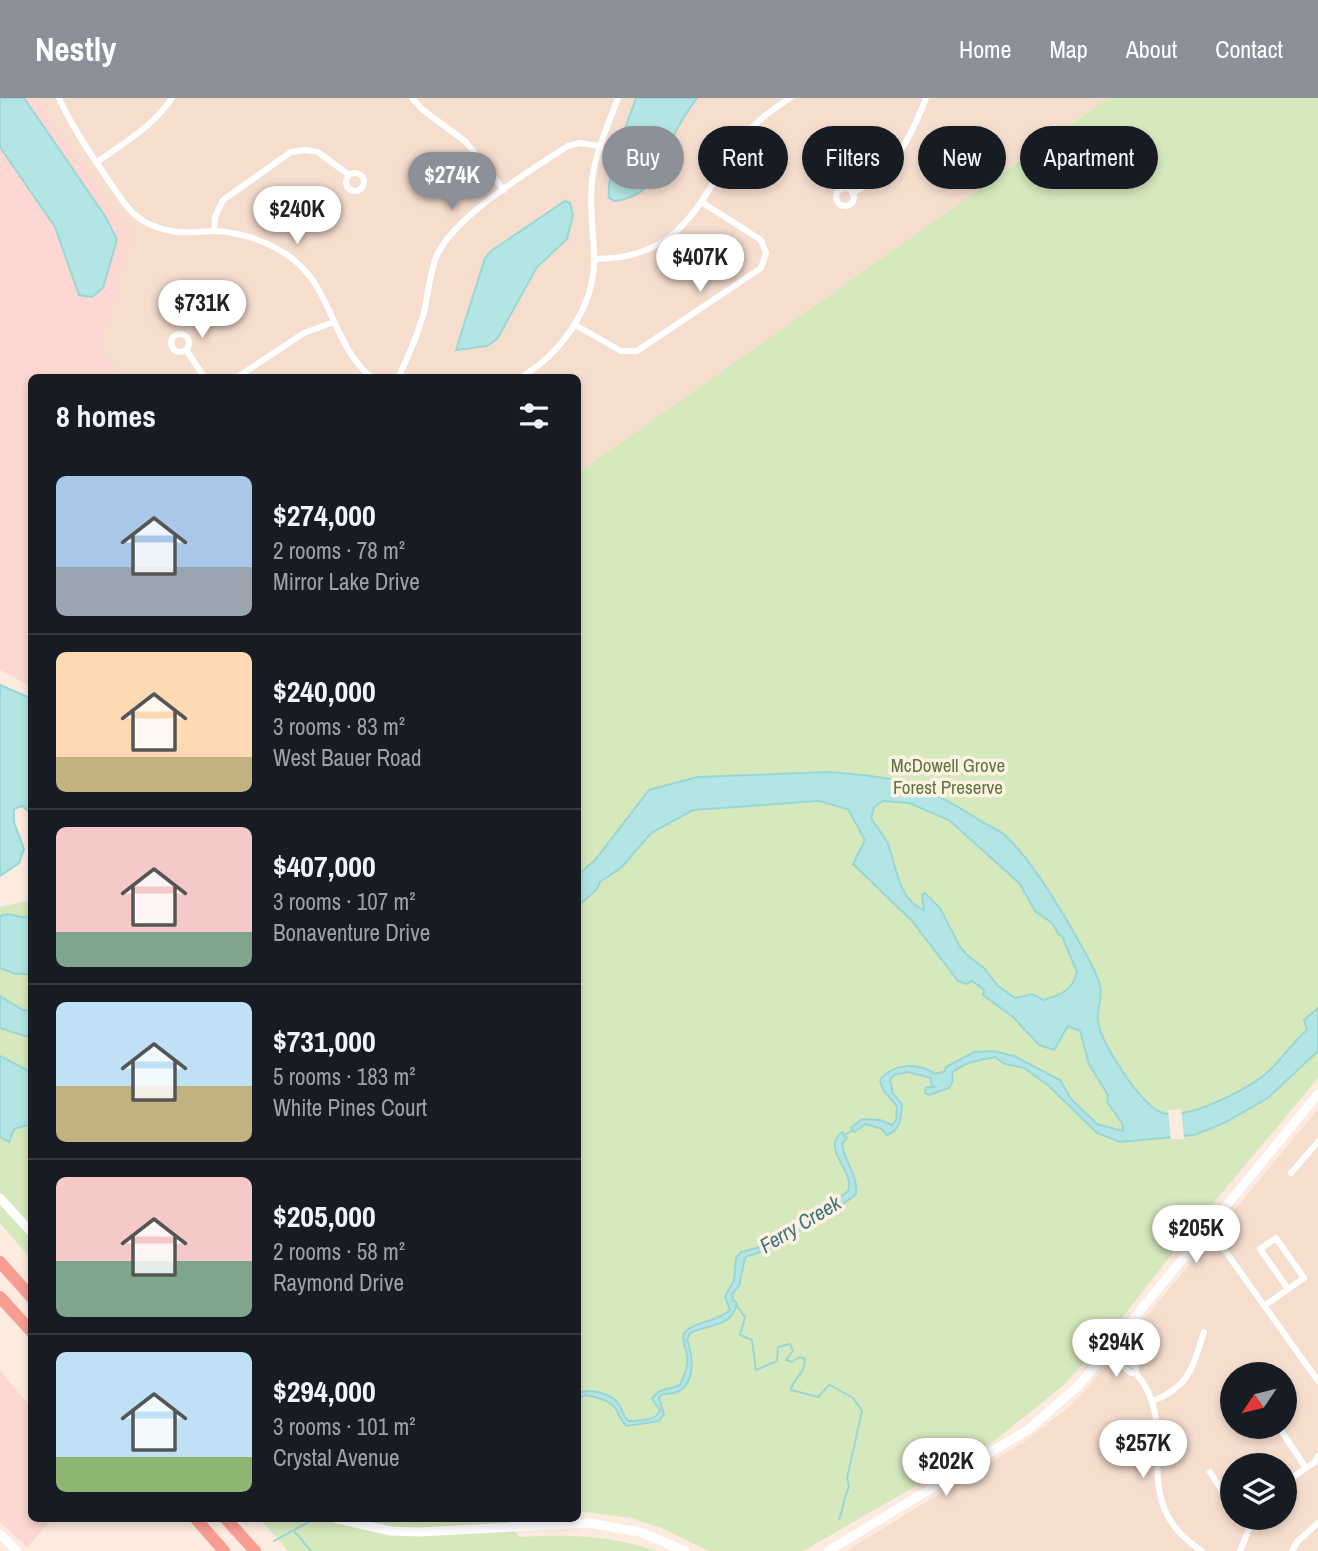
<!DOCTYPE html>
<meta charset="utf-8">
<style>
:root{--surface:#171b24;--page:#242831;--text:#f1f3f6;--muted:#9ea1a6;--line:#363941;--accent:#8c9099}
body{margin:0;font-family:"Archivo Narrow",sans-serif;background:var(--page);color:var(--text);height:100vh;display:flex;flex-direction:column;font-size:26px;white-space:nowrap}
*{box-sizing:border-box;margin:0}
p{font-size:23px;color:var(--muted)}
.icon{flex:none;width:38px;height:38px;fill:none;stroke:currentColor;stroke-width:2;stroke-linecap:round;stroke-linejoin:round}
.map{position:relative;flex:1;overflow:hidden}
.details{position:absolute;left:28px;top:276px;width:553px;height:1148px;display:flex;flex-direction:column;background:var(--surface);border-radius:10px;box-shadow:0 4px 10px #0003}
.details>*{flex:none}
.guide{position:absolute;left:602px;top:28px;width:611px;height:63px;display:flex;gap:14px}
.needle{width:46px;rotate:235deg}
.buttons{position:absolute;left:1220px;top:1264px;display:grid;gap:14px}
.buttons a{display:grid;place-items:center;width:77px;height:77px;border-radius:50%;background:var(--surface);box-shadow:0 4px 10px #0003;font-size:35px}
.price{position:absolute;translate:-50% -60px;padding:0 16px;border-radius:24px;background:#fff;color:#222;font-size:23px;line-height:46px;filter:drop-shadow(0 2px 4px #0008)}
.price::after{content:'';position:absolute;left:50%;top:42px;width:21px;height:16px;margin-left:-10px;background:inherit;clip-path:polygon(0 0,100% 0,50% 100%)}
.price.selected{background:var(--accent);color:#fff}
ul{padding:0;list-style:none}
li{display:flex;align-items:center;gap:21px;height:175px;padding:0 28px}
li+li{border-top:2px solid var(--line)}
li span{display:grid;place-items:center;flex:none;width:196px;height:140px;border-radius:10px;color:#555}
li>.icon{margin-inline-start:auto}
span .icon{width:84px;height:84px;fill:#fffc;stroke-width:1}
li b{font-size:30px}
h2{display:flex;justify-content:space-between;align-items:center;height:84px;padding:0 28px;font-size:30px}
.pill{padding:0 24px;border-radius:32px;background:var(--surface);box-shadow:0 4px 10px #0003;font-size:24px;line-height:63px}
.pill.selected{background:var(--accent);color:#fff}
header{display:flex;align-items:center;gap:42px;box-sizing:border-box;height:98px;padding:0 35px;background:var(--accent);color:#fff}
header strong{font-size:33px}
nav{display:flex;gap:38px;margin-inline-start:auto;font-size:24px}
.map>svg:first-child{display:block}
</style>
<header>
<strong>Nestly</strong>
<nav><a>Home</a><a>Map</a><a>About</a><a>Contact</a></nav>
</header>
<div class="map">
<svg width="1318" height="1453" viewBox="0 0 1318 1453">
<rect width="100%" height="100%" fill="#fcebde"/>
<path fill="#f6decf" fill-rule="evenodd" d="M 36,0 L 1108,0 L 578,375 L 578,280 L 123,280 L 101,250 L 133,136 Z
M 1318,1011 L 1318,1453 L 846,1453 L 1027,1342 L 1070,1308 L 1083,1295 ZM 1232,1276 L 1284,1276 L 1284,1328 L 1232,1328 ZM 1232,1367 L 1284,1367 L 1284,1419 L 1232,1419 Z"/>
<path fill="#fdd7d1" d="M 0,0 L 36,0 L 133,136 L 101,250 L 123,280 L 32,280 L 31,586 L 24,585 L 0,572 Z
M 0,1273 L 31,1309 L 32,1421 L 52,1421 L 27,1449 L 0,1424 Z"/>
<path fill="#d6e9bd" d="M 1108,0 L 1318,0 L 1318,980 L 1185,1139 L 1115,1229 L 1064,1287 L 994,1343 L 803,1453 L 709,1453 L 664,1431 L 631,1420 L 578,1413 L 578,375 Z
M 31,802 L 31,1161 L 0,1125 L 0,809 Z
M 260,1421 L 506,1421 L 519,1439 C 567,1436 610,1437 656,1453 L 288,1453 Z"/>
<path fill="#b3e5e4" stroke="#99d7d6" stroke-width="2" fill-rule="evenodd" d="M 0,0 L 24,0 L 105,118 L 117,141 L 103,190 L 92,199 L 79,197 L 55,129 L 0,49 Z
M 636,0 L 697,0 C 689,11 682,21 676,33 C 662,63 655,99 615,103 L 609,100 C 606,71 627,28 636,0 Z
M 565,103 L 570,105 L 573,117 L 567,141 L 537,169 L 497,241 L 487,248 L 456,252 L 485,160 L 491,153 Z
M 0,587 L 32,601 L 31,715 L 22,708 L 14,711 L 14,724 L 24,751 L 19,765 L 0,778 Z
M 830,674 C 851,676 873,677 894,682 C 927,689 956,707 984,725 C 992,729 1001,733 1007,739 C 1030,762 1049,793 1066,821 C 1076,839 1095,868 1100,887 C 1103,900 1096,912 1098,924 C 1102,946 1139,1004 1160,1014 C 1183,1025 1245,992 1263,978 C 1280,965 1291,945 1307,932 L 1304,922 L 1318,910 L 1318,953 L 1268,1000 L 1224,1025 L 1194,1037 L 1120,1044 L 1097,1035 L 1049,988 L 1024,970 L 1005,966 L 995,959 C 980,962 964,964 952,975 L 953,983 L 949,990 L 930,997 L 925,995 L 926,989 L 935,989 L 931,986 L 931,980 L 908,974 L 894,977 L 890,982 L 893,996 L 902,1006 C 901,1019 901,1032 887,1037 L 882,1031 L 866,1026 L 854,1034 L 851,1030 L 862,1021 L 880,1022 L 892,1027 L 896,1022 L 897,1008 L 883,992 L 880,982 C 893,965 919,964 935,976 L 945,973 L 946,969 L 974,954 L 993,953 L 1014,958 L 1060,982 L 1071,1001 L 1097,1026 L 1123,1033 L 1122,1025 L 1107,1004 L 1108,997 L 1089,966 L 1080,933 L 1068,928 L 1054,952 L 1039,947 L 1013,919 L 983,897 L 984,892 L 972,883 L 966,886 L 958,883 L 912,823 L 853,766 L 865,742 L 848,711 L 819,703 L 693,712 L 651,735 L 622,769 L 600,784 L 597,791 L 578,808 L 578,777 L 595,762 L 649,692 L 697,679 ZM 883,703 L 909,705 L 949,722 L 1020,786 L 1035,813 L 1052,825 L 1059,837 L 1062,838 L 1077,874 C 1073,893 1060,897 1043,902 L 1032,896 L 1015,900 L 997,887 L 984,870 L 967,857 L 960,849 L 940,810 L 925,795 L 922,797 L 924,812 C 897,802 897,767 887,744 C 883,736 876,728 871,720 L 874,709 Z
M 8,816 L 22,819 L 31,818 L 31,876 L 15,876 L 0,870 L 0,818 Z
M 0,898 L 23,912 L 31,913 L 31,940 L 0,930 Z
M 0,958 L 31,974 L 31,1026 L 14,1031 L 9,1044 L 0,1039 Z
M 842,1034 L 847,1040 L 842,1046 C 845,1065 858,1077 856,1096 L 824,1121 L 808,1127 L 770,1151 L 748,1158 L 745,1160 L 739,1188 L 732,1196 L 733,1202 L 737,1205 C 732,1230 708,1226 690,1235 L 687,1242 C 693,1257 696,1286 677,1294 C 673,1296 666,1295 661,1297 L 659,1300 L 664,1316 L 659,1323 L 627,1328 C 621,1323 620,1319 617,1313 C 612,1302 596,1299 585,1297 L 578,1301 L 578,1295 C 590,1290 613,1295 620,1308 C 624,1315 622,1318 629,1323 C 640,1322 656,1324 660,1312 L 652,1301 C 659,1289 669,1292 680,1287 C 684,1278 689,1267 687,1258 C 686,1248 681,1244 684,1235 C 696,1222 716,1225 730,1212 L 725,1198 L 734,1183 L 736,1160 L 741,1154 L 761,1149 L 794,1127 L 814,1120 L 848,1093 C 856,1073 820,1052 842,1034 Z"/>
<path fill="#fcebde" d="M 1181,1011 L 1184,1041 L 1171,1041 L 1168,1012 Z"/>
<g fill="none" stroke-linecap="round" stroke-linejoin="round">
<path stroke="#99d7d6" stroke-width="2" d="M 843,1038 L 853,1032
M 737,1208 L 745,1219 L 740,1237 L 752,1242 L 756,1272 L 777,1263 L 778,1249 L 790,1246 L 793,1253 L 786,1262 L 792,1264 L 800,1259 L 805,1261 C 805,1277 792,1281 791,1292 L 818,1299 L 829,1287 L 832,1288 L 853,1300 L 862,1313 L 847,1380 L 849,1389 C 843,1400 844,1410 839,1421
M 295,1434 L 311,1453
M 274,1443 L 310,1423"/>
<path stroke="#fff" stroke-width="6" d="M 59,0 C 73,31 92,58 111,86 C 118,96 125,108 134,116 C 144,125 159,131 172,133 C 186,136 201,133 215,133 C 242,134 273,145 294,162 C 334,195 332,247 372,280
M 412,0 L 423,12 L 466,44 L 504,92
M 96,65 C 123,45 154,28 172,0
M346 84a9 9 0 1 1 18 0a9 9 0 1 1-18 0Z
M836 99a9 9 0 1 1 18 0a9 9 0 1 1-18 0Z
M 852,95 C 894,75 910,41 926,0
M 214,133 L 215,119 L 223,102 L 291,54 L 305,52 L 318,54 L 349,77
M 594,161 C 690,161 699,95 748,34 C 760,20 775,10 790,0
M 575,227 L 621,253 L 637,253 L 761,170 L 766,155 L 761,142 L 703,105
M171 245a9 9 0 1 1 18 0a9 9 0 1 1-18 0Z
M 186,252 L 205,280
M 236,280 L 304,235 L 334,224
M 398,280 C 409,257 419,234 425,210 C 428,194 430,177 435,162 C 450,120 530,73 568,48 L 580,45 L 599,48
M 520,280 C 560,256 594,211 594,162 C 594,135 589,109 592,82 C 596,53 608,27 618,0
M 1291,1075 L 1318,1044
M 1208,1129 L 1318,1283
M 1264,1208 L 1304,1180 L 1276,1140 L 1260,1151 L 1288,1191
M 1111,1248 L 1136,1269 L 1136,1275 C 1185,1333 1122,1402 1202,1453
M 1106,1255 L 1131,1275 L 1136,1275
M 1153,1303 C 1191,1287 1192,1270 1204,1234
M 1278,1328 L 1306,1370
M 1210,1374 L 1232,1409
M 1284,1385 L 1315,1364 L 1318,1358
M 1240,1453 L 1254,1419
M 1292,1453 L 1297,1444 L 1318,1425"/>
<path stroke="#fff" stroke-width="9" d="M 0,1100 L 32,1135
M 337,1421 L 391,1433 L 420,1434 L 589,1425 L 640,1434 L 685,1453
M 0,1436 L 17,1453
M 828,1453 L 1029,1331 L 1079,1287 L 1318,996"/>
<path stroke="#f79d93" stroke-width="12" d="M 0,1164 L 32,1200
M 0,1199 L 32,1234
M 196,1421 L 224,1453
M 226,1421 L 255,1453"/>
</g>
<g text-anchor="middle" dominant-baseline="central" stroke-width="7" stroke-linejoin="round" paint-order="stroke">
<g font-size="19" fill="#59783f" stroke="#fff0e4">
<text x="948" y="667">McDowell Grove<tspan x="948" dy="22">Forest Preserve</tspan></text>
</g>
<g font-size="21" font-style="italic" fill="#3b7878" stroke="#fff0e4">
<text transform="translate(800 1126) rotate(-31)">Ferry Creek</text>
</g>
</g>
</svg>
<div class="buttons">
<a><svg class="needle" viewBox="-14 -14 28 28"><path d="M0-13l5 13h-10z" fill="#e53935"/><path d="M0 13l5-13h-10z" fill="#9ea1a6"/></svg></a>
<a><svg class="icon" aria-label="layers" viewBox="0 0 24 24"><path d="M12 4l9 5-9 5-9-5zM3 14l9 5 9-5"/></svg></a>
</div>
<b class="price selected" style="left:452px;top:114px">$274K</b>
<b class="price" style="left:297px;top:148px">$240K</b>
<b class="price" style="left:700px;top:196px">$407K</b>
<b class="price" style="left:202px;top:242px">$731K</b>
<b class="price" style="left:1196px;top:1167px">$205K</b>
<b class="price" style="left:1116px;top:1281px">$294K</b>
<b class="price" style="left:1143px;top:1382px">$257K</b>
<b class="price" style="left:946px;top:1400px">$202K</b>
<div class="guide">
<a class="pill selected">Buy</a>
<a class="pill">Rent</a>
<a class="pill">Filters</a>
<a class="pill">New</a>
<a class="pill">Apartment</a>
</div>
<section class="details">
<h2>8 homes<svg class="icon" aria-label="filters" viewBox="0 0 24 24"><path d="M4 7h16M4 17h16"/><circle cx="9" cy="7" r="2"/><circle cx="15" cy="17" r="2"/></svg></h2>
<ul>
<li><span style="background:linear-gradient(#a9c7e8 65%,#9aa5b1 0)"><svg class="icon" aria-label="home" viewBox="0 0 24 24"><path d="M3 11l9-7 9 7M6 9v11h12V9"/></svg></span><div><b>$274,000</b><p>2 rooms · 78 m²</p><p>Mirror Lake Drive</p></div></li>
<li><span style="background:linear-gradient(#ffd9b3 75%,#c2b280 0)"><svg class="icon" aria-label="home" viewBox="0 0 24 24"><path d="M3 11l9-7 9 7M6 9v11h12V9"/></svg></span><div><b>$240,000</b><p>3 rooms · 83 m²</p><p>West Bauer Road</p></div></li>
<li><span style="background:linear-gradient(#f6c9c9 75%,#7fa58c 0)"><svg class="icon" aria-label="home" viewBox="0 0 24 24"><path d="M3 11l9-7 9 7M6 9v11h12V9"/></svg></span><div><b>$407,000</b><p>3 rooms · 107 m²</p><p>Bonaventure Drive</p></div></li>
<li><span style="background:linear-gradient(#bfe0f5 60%,#c2b280 0)"><svg class="icon" aria-label="home" viewBox="0 0 24 24"><path d="M3 11l9-7 9 7M6 9v11h12V9"/></svg></span><div><b>$731,000</b><p>5 rooms · 183 m²</p><p>White Pines Court</p></div></li>
<li><span style="background:linear-gradient(#f6c9c9 60%,#7fa58c 0)"><svg class="icon" aria-label="home" viewBox="0 0 24 24"><path d="M3 11l9-7 9 7M6 9v11h12V9"/></svg></span><div><b>$205,000</b><p>2 rooms · 58 m²</p><p>Raymond Drive</p></div></li>
<li><span style="background:linear-gradient(#bfe0f5 75%,#8fb573 0)"><svg class="icon" aria-label="home" viewBox="0 0 24 24"><path d="M3 11l9-7 9 7M6 9v11h12V9"/></svg></span><div><b>$294,000</b><p>3 rooms · 101 m²</p><p>Crystal Avenue</p></div></li>
</ul>
</section>
</div>
